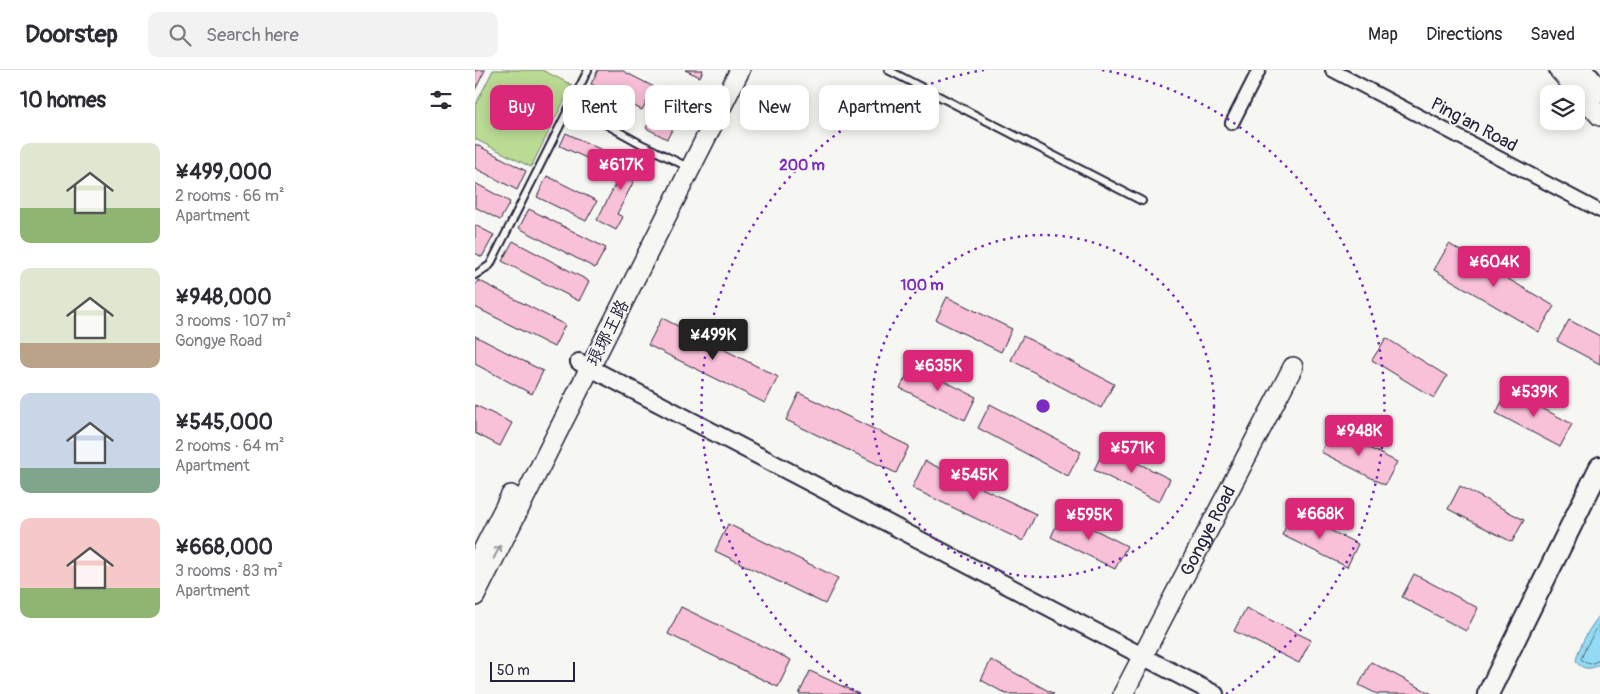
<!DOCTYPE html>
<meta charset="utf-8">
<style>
:root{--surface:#fff;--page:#f2f2f3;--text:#2b2b33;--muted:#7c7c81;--line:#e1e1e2;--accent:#db2777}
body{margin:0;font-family:Pangolin,"LXGW WenKai TC",sans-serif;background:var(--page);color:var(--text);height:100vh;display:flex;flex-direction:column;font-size:19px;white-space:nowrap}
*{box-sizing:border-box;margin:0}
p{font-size:16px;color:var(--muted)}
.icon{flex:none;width:28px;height:28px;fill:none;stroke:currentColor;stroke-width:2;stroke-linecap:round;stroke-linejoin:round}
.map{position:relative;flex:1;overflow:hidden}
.side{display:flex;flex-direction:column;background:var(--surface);width:475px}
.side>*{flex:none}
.top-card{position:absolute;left:15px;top:15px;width:475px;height:45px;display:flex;gap:10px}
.tools{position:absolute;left:1065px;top:15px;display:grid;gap:10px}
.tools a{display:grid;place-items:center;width:45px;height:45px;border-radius:10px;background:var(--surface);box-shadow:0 2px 12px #0003;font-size:25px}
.scale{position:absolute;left:15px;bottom:12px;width:85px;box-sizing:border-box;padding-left:5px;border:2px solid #22223b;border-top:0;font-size:14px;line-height:18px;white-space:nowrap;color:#22223b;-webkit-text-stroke:4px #f6f6f2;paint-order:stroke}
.price{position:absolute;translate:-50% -42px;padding:0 11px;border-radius:5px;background:var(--accent);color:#fff;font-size:16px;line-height:32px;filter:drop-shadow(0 1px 2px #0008)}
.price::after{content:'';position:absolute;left:50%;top:30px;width:15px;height:11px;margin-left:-8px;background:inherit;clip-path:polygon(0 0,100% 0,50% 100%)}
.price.current{background:#222;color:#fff}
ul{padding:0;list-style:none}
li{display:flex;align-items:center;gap:15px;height:125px;padding:0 20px}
li span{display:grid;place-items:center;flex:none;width:140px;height:100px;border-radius:10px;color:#555}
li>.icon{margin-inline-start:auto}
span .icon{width:60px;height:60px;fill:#fffc;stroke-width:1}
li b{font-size:21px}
h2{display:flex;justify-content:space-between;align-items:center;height:60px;padding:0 20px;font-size:21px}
.tag{padding:0 18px;border-radius:10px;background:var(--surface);box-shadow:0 2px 12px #0003;font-size:18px;line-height:45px}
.tag.current{background:var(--accent);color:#fff}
header{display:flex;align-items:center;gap:30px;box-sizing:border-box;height:70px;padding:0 25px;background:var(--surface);border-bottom:1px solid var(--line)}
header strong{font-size:24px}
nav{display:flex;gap:28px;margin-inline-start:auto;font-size:18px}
.search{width:350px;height:45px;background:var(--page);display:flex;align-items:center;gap:12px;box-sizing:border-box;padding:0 18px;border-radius:10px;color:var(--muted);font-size:19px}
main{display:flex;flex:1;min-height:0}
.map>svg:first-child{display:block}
</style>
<header>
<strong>Doorstep</strong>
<div class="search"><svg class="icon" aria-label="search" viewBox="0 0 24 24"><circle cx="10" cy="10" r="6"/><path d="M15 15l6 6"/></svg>Search here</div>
<nav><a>Map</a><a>Directions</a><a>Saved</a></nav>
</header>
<main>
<section class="side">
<h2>10 homes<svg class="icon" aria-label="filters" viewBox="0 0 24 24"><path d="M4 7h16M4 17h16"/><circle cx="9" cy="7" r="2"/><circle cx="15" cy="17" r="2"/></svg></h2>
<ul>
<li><span style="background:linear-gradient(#dfe7d0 65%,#8fb573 0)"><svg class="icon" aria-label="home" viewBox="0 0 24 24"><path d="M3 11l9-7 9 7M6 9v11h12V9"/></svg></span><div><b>¥499,000</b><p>2 rooms · 66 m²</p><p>Apartment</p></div></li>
<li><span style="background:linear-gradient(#dfe7d0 75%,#b9a48a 0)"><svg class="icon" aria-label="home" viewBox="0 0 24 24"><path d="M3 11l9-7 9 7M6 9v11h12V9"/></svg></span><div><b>¥948,000</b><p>3 rooms · 107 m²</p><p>Gongye Road</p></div></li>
<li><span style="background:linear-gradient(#c9d6e8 75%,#7fa58c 0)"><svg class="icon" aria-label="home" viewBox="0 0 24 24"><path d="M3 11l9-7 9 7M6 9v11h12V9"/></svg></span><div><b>¥545,000</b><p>2 rooms · 64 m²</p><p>Apartment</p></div></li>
<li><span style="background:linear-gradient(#f6c9c9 70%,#8fb573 0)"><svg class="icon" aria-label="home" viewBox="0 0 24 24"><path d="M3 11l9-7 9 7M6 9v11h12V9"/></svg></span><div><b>¥668,000</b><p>3 rooms · 83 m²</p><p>Apartment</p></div></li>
</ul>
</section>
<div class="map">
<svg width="1125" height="624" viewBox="0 0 1125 624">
<rect width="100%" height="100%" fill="#f6f6f2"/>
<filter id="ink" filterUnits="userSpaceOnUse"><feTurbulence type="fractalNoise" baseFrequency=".02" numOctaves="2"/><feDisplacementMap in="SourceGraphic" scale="10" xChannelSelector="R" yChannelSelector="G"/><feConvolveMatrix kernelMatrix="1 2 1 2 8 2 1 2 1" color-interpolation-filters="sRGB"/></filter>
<g filter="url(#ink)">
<path fill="#b9db94" stroke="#6e7e68" d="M 18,0 L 67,0 L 97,15 L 56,97 L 0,69 L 0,36 Z"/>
<path fill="#93dbf4" stroke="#6691aa" d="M 1125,545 L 1125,594 C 1115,600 1109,600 1101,592 C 1102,579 1116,555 1125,545 Z"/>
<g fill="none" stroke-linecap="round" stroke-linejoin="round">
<path stroke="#4f6c85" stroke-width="1" d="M 1125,553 L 1111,577 L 1106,589 L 1109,592 L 1115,594 L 1125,590"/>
</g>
<path fill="#f9c1d8" stroke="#22223b" d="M 0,0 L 10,0 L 0,20 Z
M 123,0 L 146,0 L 179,17 L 167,40 L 116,14 Z
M 210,0 L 228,0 L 225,7 Z
M 193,16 L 215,28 L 192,69 L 171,58 Z
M 91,63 L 146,89 L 140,101 L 85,76 Z
M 0,74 L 51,101 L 42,120 L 0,98 Z
M 158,80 L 171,87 L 142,144 L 148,147 L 141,160 L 122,150 Z
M 72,106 L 122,131 L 111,151 L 62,127 Z
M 0,113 L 35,132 L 25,150 L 0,137 Z
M 54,139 L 131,178 L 120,198 L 44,158 Z
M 0,155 L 19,165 L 7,187 L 0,183 Z
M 38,171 L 114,211 L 104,231 L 27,191 Z
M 974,174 L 1079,236 L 1064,262 L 959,200 Z
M 3,210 L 90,255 L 79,277 L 0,237 L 0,216 Z
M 472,227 L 537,259 L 526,282 L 461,250 Z
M 187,248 L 303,307 L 290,333 L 173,275 Z
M 1094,250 L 1125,266 L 1125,294 L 1082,271 Z
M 0,266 L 68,301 L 57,324 L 0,294 Z
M 548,266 L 639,314 L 626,338 L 536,290 Z
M 911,268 L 972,306 L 959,328 L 897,290 Z
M 437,295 L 501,327 L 490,350 L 425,318 Z
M 1033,320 L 1097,354 L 1085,377 L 1021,343 Z
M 324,323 L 434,376 L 421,403 L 311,350 Z
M 515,334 L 606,382 L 593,406 L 503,358 Z
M 0,335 L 37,353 L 25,376 L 0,363 Z
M 857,359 L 922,392 L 910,415 L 846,382 Z
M 630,377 L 695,409 L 684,432 L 619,400 Z
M 450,391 L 561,444 L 548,471 L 437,418 Z
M 985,416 L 1049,450 L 1037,472 L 973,439 Z
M 818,442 L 883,474 L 872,497 L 807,465 Z
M 587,443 L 652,476 L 640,499 L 576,467 Z
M 253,454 L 363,508 L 350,534 L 240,481 Z
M 939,504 L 1003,538 L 991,561 L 927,527 Z
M 206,537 L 316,590 L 303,617 L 193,564 Z
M 771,538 L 836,570 L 824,593 L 759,561 Z
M 516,590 L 579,624 L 531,624 L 506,610 Z
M 896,592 L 957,624 L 902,624 L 884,615 Z
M 335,601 L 384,624 L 324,624 Z"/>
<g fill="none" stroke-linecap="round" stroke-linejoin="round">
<g stroke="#22223b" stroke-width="10">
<path id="service" d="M 413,0 L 667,131
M 96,35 L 168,75 L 215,98
M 0,205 L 15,195 L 113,0"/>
</g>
<g stroke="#22223b" stroke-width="16">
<path id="minor" d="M 857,0 L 1125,141
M 757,53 L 784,0"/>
</g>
<g stroke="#22223b" stroke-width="20">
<path id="tertiary" d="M 104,292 L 740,624"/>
</g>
<g stroke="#22223b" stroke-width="22">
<g id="secondary">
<path d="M 1084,0 L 1125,46"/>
<path d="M 0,496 L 36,425"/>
<path d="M 0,526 L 265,0"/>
<path id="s1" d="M 648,624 L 818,297"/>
</g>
</g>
<g stroke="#22223b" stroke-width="24">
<path id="primary" d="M 1013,624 L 1125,397"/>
</g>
<g stroke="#22223b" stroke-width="25">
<path id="trunk" d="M 1107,0 L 1125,22"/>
</g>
<use href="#service" stroke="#f6f6f2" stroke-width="6"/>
<use href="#minor" stroke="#f6f6f2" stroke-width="12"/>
<use href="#tertiary" stroke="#f6f6f2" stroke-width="16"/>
<use href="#secondary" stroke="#f6f6f2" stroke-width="19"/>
<use href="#primary" stroke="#f6f6f2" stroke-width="20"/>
<use href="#trunk" stroke="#f6f6f2" stroke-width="21"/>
</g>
<defs><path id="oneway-shaft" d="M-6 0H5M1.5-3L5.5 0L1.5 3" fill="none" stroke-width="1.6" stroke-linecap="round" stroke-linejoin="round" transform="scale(1.25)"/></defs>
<use stroke="#9797a0" href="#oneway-shaft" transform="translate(22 482) rotate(-63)"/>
</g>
<g fill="none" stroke="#7b2cbf" stroke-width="2.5" stroke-dasharray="2.5 5">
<circle cx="568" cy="336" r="171"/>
<path d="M385 624A341 341 0 0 1 509 0M627 0A341 341 0 0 1 751 624"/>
</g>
<g text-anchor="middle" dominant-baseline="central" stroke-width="4" stroke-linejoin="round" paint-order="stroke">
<g font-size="18" fill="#22223b" stroke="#f6f6f2">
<text transform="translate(999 55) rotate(28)">Ping'an Road</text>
<text transform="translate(133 263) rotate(-63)">琅琊王路</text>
<text stroke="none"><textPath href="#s1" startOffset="184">Gongye Road</textPath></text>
</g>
</g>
<circle cx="568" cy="336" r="8" fill="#7b2cbf" stroke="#f6f6f2" stroke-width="2.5"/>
<g font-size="15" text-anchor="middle" font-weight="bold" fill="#7b2cbf" stroke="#f6f6f2" stroke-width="4" stroke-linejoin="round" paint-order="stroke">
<text x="327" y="100">200 m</text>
<text x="447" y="220">100 m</text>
</g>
</svg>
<div class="tools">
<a><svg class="icon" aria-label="layers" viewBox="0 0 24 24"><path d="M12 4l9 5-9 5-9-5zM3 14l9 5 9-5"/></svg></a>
</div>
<div class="scale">50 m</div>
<b class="price" style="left:146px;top:121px">¥617K</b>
<b class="price" style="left:1019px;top:218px">¥604K</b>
<b class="price current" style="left:238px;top:291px">¥499K</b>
<b class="price" style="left:463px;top:322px">¥635K</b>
<b class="price" style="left:1059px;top:348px">¥539K</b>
<b class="price" style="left:884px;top:387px">¥948K</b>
<b class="price" style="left:657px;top:404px">¥571K</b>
<b class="price" style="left:499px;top:431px">¥545K</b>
<b class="price" style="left:845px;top:470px">¥668K</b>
<b class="price" style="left:614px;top:471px">¥595K</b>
<div class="top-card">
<a class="tag current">Buy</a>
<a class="tag">Rent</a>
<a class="tag">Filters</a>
<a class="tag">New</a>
<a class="tag">Apartment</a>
</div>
</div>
</main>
